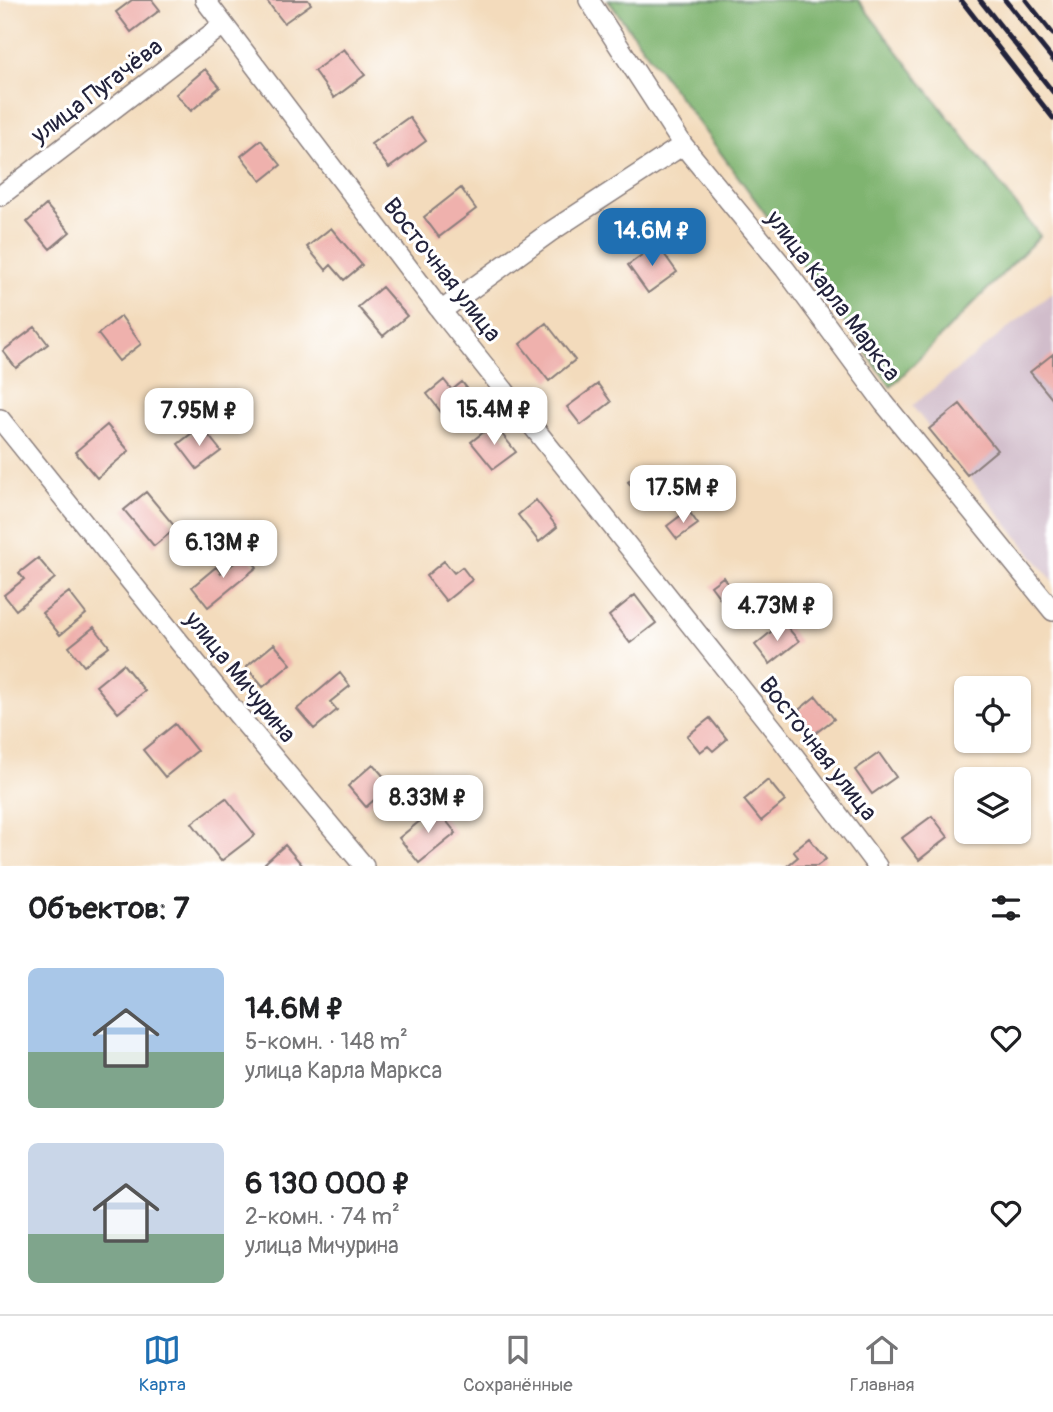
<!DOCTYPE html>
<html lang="ru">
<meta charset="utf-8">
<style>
:root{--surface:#fff;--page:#f6f6f6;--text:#202124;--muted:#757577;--line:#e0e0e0;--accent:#1f6fb2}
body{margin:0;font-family:Pangolin,sans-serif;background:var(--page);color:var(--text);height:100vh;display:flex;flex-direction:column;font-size:26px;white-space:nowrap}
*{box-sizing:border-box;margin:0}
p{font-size:23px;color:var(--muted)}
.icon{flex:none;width:38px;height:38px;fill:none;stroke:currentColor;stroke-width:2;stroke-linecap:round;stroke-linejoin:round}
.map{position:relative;height:866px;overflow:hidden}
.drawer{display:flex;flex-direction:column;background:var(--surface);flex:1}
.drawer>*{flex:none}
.tools{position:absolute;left:954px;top:676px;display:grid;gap:14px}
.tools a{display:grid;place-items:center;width:77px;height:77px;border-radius:10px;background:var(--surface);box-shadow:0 2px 5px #0004;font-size:35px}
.price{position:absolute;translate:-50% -60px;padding:0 16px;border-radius:14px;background:#fff;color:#222;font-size:23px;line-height:46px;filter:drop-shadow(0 2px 4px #0008)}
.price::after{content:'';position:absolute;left:50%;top:42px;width:21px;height:16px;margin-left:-10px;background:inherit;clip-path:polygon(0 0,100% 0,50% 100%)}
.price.selected{background:var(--accent);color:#fff}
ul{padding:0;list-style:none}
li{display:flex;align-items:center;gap:21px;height:175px;padding:0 28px}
li span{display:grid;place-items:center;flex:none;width:196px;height:140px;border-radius:10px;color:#555}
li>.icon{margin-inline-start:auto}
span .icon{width:84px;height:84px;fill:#fffc;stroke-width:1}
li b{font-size:30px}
h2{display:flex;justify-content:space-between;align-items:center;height:84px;padding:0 28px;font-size:30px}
.dock{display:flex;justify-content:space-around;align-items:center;height:98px;border-top:2px solid var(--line);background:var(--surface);font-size:19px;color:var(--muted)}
.dock a{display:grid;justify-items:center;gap:4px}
.dock .selected{color:var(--accent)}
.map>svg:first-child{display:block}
</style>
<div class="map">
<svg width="1053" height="866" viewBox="0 0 1053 866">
<rect width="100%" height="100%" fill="#fff"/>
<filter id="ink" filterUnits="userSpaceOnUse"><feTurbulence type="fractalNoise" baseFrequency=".0143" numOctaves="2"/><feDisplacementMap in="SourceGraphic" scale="14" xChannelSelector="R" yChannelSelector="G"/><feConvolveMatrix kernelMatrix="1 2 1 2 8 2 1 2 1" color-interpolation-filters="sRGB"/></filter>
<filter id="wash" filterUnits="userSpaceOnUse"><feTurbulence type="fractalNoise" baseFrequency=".00686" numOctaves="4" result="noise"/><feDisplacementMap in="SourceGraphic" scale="28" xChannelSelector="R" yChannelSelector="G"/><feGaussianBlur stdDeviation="1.57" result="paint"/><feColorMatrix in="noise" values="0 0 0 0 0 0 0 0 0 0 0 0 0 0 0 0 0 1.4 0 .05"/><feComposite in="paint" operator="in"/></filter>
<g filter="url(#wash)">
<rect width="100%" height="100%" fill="#f3dbbc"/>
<path fill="#d1bdcb" d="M 1053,292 L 1053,581 L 912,406 Z"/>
<path fill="#7fb470" stroke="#506b56" stroke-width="2" d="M 608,0 L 858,0 L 1040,236 L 891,387 L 762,209 Z"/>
<g id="blocks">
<path fill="#efb1ad" d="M 132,0 L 152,0 L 160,10 L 131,32 L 116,12 Z
M 266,0 L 308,0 L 311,4 L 284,23 Z
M 344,49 L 365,75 L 334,98 L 314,71 Z
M 205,69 L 220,87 L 191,111 L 176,94 Z
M 409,117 L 426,141 L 389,168 L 371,144 Z
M 261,140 L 281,165 L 261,181 L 241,156 Z
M 461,188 L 476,209 L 439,237 L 424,217 Z
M 46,205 L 70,232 L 50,249 L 27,222 Z
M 331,228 L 362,265 L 344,280 L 331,265 L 326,270 L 307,247 Z
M 657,244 L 677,272 L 648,293 L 628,265 Z
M 382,287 L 407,316 L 383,336 L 358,307 Z
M 121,316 L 141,344 L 119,361 L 98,334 Z
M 546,323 L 575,360 L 549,381 L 520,344 Z
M 35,327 L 48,344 L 16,368 L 3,351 Z
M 1053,354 L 1053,400 L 1030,372 Z
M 444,380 L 452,390 L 462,382 L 483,408 L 455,430 L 427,394 Z
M 598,384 L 611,402 L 581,425 L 567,407 Z
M 960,404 L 997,450 L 967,475 L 929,429 Z
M 494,424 L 516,452 L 493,469 L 471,442 Z
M 107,425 L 129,451 L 97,478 L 75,452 Z
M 201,426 L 221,451 L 197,469 L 178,444 Z
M 647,466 L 662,484 L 642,499 L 628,482 Z
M 146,492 L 176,528 L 154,546 L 124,510 Z
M 536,500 L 557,527 L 539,542 L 518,515 Z
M 688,510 L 698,524 L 677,539 L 667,526 Z
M 246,554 L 257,567 L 208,607 L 192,587 L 216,567 L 221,573 Z
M 38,558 L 55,578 L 16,610 L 4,595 L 24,579 L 19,573 Z
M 444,561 L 454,573 L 462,567 L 472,580 L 446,601 L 426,576 Z
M 723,577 L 739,600 L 728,609 L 711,586 Z
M 69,592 L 86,614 L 60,635 L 42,613 Z
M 635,595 L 656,623 L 630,643 L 609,616 Z
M 783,622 L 799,641 L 770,664 L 755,645 Z
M 94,627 L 109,646 L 84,666 L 69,647 Z
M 274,644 L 291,664 L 263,687 L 246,667 Z
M 123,664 L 145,691 L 118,713 L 96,686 Z
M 340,673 L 350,686 L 330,702 L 337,710 L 314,729 L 297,709 Z
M 816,696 L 834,719 L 813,735 L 795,713 Z
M 710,718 L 727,739 L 713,751 L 708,746 L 700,752 L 687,736 Z
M 175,724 L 197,751 L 165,777 L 143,750 Z
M 879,753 L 896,777 L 872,794 L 855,770 Z
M 373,764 L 391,785 L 366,807 L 348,786 Z
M 768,780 L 785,801 L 761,821 L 744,800 Z
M 226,798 L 255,835 L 221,861 L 192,823 Z
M 436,808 L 456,833 L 419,863 L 399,838 Z
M 932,816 L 948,837 L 919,860 L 902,838 Z
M 809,838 L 826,859 L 817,866 L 787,866 L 798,857 L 793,851 Z
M 285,845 L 303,866 L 267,866 L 265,863 Z"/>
</g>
</g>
<g filter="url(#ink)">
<use href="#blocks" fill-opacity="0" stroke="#8a7e7c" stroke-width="2"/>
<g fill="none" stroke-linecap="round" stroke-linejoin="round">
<g stroke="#8a7e7c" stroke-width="22">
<path id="street" d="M 205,0 L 441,311 L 779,736 L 877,866
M 589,0 L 683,145 L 785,269 L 884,403 L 1053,611
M 0,196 L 223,25
M 441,311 L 550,232 L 683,145
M 0,419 L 238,715 L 364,866"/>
</g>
<use href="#street" stroke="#fff" stroke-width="19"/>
<path stroke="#22223b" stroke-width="5" d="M 961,0 L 1053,118
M 980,0 L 1053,92
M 1005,0 L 1053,60
M 1026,0 L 1053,34"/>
</g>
</g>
<g text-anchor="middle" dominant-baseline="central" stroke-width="6" stroke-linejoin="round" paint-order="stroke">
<g font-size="24" fill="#22223b" stroke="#fff">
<text transform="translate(97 91) rotate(-37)">улица Пугачёва</text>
<text transform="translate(442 270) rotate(52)">Восточная улица</text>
<text transform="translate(833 296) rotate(53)">улица Карла Маркса</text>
<text transform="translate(240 677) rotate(51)">улица Мичурина</text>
<text transform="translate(818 749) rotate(52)">Восточная улица</text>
</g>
</g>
</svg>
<div class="tools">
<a><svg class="icon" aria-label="locate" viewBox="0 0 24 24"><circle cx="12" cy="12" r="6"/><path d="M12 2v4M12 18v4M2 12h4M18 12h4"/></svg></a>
<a><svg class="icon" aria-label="layers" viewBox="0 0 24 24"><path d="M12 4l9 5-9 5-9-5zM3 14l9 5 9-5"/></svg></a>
</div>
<b class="price selected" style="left:652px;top:268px">14.6M ₽</b>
<b class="price" style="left:494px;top:447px">15.4M ₽</b>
<b class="price" style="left:199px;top:448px">7.95M ₽</b>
<b class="price" style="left:683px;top:525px">17.5M ₽</b>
<b class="price" style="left:223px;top:580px">6.13M ₽</b>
<b class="price" style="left:777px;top:643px">4.73M ₽</b>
<b class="price" style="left:428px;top:835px">8.33M ₽</b>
</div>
<section class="drawer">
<h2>Объектов: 7<svg class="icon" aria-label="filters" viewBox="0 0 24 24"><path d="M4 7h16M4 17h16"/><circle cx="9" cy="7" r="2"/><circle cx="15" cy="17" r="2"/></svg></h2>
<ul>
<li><span style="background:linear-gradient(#a9c7e8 60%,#7fa58c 0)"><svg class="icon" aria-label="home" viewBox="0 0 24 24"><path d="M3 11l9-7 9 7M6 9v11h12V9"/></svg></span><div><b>14.6M ₽</b><p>5-комн. · 148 m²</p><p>улица Карла Маркса</p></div><svg class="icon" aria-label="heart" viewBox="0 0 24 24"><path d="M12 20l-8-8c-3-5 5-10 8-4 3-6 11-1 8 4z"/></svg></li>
<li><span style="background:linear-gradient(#c9d6e8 65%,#7fa58c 0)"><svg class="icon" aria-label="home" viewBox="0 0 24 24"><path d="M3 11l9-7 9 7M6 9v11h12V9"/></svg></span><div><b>6 130 000 ₽</b><p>2-комн. · 74 m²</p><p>улица Мичурина</p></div><svg class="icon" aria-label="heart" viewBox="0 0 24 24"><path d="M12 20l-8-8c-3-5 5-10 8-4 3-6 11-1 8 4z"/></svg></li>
</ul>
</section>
<nav class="dock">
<a class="selected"><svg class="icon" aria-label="map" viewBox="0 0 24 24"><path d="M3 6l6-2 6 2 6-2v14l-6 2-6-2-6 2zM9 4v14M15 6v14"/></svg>Карта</a>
<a><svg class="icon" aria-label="saved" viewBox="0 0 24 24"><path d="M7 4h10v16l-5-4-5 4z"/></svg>Сохранённые</a>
<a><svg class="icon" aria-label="home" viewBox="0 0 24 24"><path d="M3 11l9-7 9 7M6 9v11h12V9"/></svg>Главная</a>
</nav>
